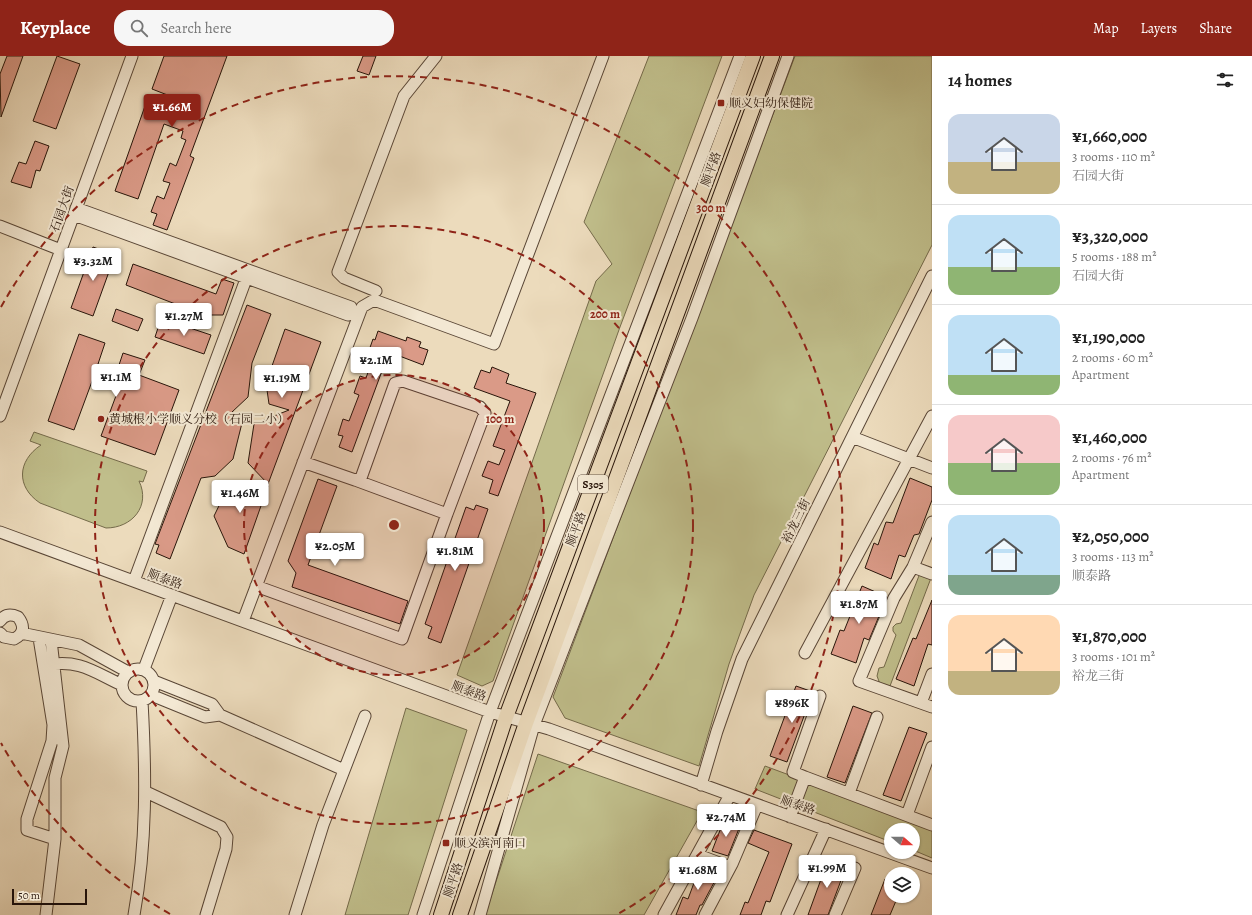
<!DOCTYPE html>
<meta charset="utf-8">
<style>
:root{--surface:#fff;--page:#f6f6f6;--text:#222;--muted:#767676;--line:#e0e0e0;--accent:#8f2418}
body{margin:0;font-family:Alegreya,"Noto Serif SC",serif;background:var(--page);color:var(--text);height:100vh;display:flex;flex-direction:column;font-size:15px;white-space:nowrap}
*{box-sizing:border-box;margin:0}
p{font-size:13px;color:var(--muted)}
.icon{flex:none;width:22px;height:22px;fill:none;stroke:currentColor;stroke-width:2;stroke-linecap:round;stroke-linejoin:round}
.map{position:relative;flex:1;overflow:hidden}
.sheet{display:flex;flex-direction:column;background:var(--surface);width:320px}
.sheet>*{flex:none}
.needle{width:26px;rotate:110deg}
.tools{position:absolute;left:884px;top:767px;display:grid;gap:8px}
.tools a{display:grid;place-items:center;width:36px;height:36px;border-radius:50%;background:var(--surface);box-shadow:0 1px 3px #0004;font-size:20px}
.scale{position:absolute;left:12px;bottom:10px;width:75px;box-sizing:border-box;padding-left:4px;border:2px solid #28150a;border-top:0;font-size:11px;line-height:14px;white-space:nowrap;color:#28150a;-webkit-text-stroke:3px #f3e8d3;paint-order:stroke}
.price{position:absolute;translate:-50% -34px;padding:0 9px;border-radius:4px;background:#fff;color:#222;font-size:13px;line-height:26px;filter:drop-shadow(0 1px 2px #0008)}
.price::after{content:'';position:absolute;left:50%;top:24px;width:12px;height:9px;margin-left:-6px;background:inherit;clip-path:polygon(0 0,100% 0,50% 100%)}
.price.current{background:var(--accent);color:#fff}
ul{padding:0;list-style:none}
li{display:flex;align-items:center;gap:12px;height:100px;padding:0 16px}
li+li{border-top:1px solid var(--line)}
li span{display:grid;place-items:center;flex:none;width:112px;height:80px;border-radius:12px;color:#555}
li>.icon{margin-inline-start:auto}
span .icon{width:48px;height:48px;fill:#fffc;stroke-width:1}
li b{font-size:17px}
h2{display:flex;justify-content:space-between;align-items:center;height:48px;padding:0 16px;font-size:17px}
header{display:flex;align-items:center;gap:24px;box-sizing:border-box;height:56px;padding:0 20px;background:var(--accent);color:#fff}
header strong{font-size:19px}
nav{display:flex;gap:22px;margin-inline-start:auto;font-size:14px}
.search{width:280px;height:36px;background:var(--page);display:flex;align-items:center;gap:10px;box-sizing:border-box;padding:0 14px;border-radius:16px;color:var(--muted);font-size:15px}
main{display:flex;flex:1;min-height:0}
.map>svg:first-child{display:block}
</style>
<header>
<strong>Keyplace</strong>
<div class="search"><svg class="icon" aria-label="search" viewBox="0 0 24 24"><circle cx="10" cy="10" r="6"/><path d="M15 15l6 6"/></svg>Search here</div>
<nav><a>Map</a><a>Layers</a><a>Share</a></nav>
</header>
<main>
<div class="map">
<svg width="932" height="859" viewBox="0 0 932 859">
<rect width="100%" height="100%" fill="#ecdbbc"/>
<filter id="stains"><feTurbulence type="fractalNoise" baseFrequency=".005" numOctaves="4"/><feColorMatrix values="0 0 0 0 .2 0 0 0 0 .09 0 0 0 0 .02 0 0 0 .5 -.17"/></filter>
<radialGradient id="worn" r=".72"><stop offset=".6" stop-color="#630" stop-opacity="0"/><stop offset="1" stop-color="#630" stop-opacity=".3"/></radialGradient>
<path fill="#c0be8b" stroke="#746a4a" d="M 649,0 L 722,0 L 620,271 L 493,625 L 482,630 L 457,619 L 596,225 L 612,208 L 584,166 Z
M 795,0 L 932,0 L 932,189 L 754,539 L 729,608 L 699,710 L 565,662 L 553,641 Z
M 34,376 L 147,415 L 143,426 L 139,425 C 151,450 132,472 106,472 L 40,447 C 16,431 17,405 41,389 L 30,385 Z
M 920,517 L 931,522 L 890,630 L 880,628 L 877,620 L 879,612 L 884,611 L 896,579 L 893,575 L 893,571 L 896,568 L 901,567 Z
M 406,652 L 467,674 L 408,859 L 345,859 Z
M 538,698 L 702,756 L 644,859 L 485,859 Z
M 765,710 L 932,772 L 932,802 L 913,794 L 913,774 L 891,774 L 891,786 L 755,733 Z"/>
<path fill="#da9a87" stroke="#28150a" d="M 7,0 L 23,0 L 1,61 L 0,18 Z
M 57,0 L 80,8 L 56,73 L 33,65 Z
M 164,0 L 227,0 L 190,100 L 194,102 L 167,174 L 153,169 L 157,158 L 151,156 L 157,140 L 164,143 L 170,127 L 163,125 L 170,107 L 176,110 L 186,84 L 181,82 L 183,75 L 164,68 L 138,143 L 115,135 L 145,50 L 182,63 L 188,47 L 152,33 Z
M 363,0 L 376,0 L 369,19 L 357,15 Z
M 35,85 L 49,90 L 40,115 L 36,114 L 31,132 L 11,126 L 19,106 L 26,108 Z
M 93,191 L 115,199 L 93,260 L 71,252 Z
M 133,208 L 216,238 L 222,223 L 234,227 L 223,259 L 211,259 L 191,254 L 126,229 Z
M 247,249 L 271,258 L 252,307 L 248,341 L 232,356 L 244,359 L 233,403 L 215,420 L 201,422 L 170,503 L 156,497 L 159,489 L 155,488 Z
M 116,253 L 143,263 L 138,275 L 112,265 Z
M 160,266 L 185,274 L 187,271 L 211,279 L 204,298 L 155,281 Z
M 285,273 L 321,286 L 268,428 L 248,407 L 254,368 L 289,354 L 269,348 L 266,327 Z
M 378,275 L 406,285 L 407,281 L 421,286 L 419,291 L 428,294 L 423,309 L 389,296 L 352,396 L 339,391 L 343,380 L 338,379 L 343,363 L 349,365 L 359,339 L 354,337 L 360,320 L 366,322 L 373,302 L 367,300 L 373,283 L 375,284 Z
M 79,278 L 105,287 L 98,308 L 117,315 L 123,297 L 145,304 L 139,319 L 179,334 L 155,399 L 101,380 L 120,329 L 94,320 L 74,374 L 48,365 Z
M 492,311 L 509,318 L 506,327 L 536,337 L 498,440 L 489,437 L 493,424 L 482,420 L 488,405 L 499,409 L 505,394 L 493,390 L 510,345 L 474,332 L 481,314 L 490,317 Z
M 910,422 L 932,431 L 932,444 L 919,478 L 914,479 L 905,501 L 899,499 L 891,523 L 865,512 L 874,487 L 878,489 L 886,466 L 893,467 Z
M 318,423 L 337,430 L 308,509 L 408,545 L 400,568 L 292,531 L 296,517 L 288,505 Z
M 230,427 L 268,430 L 244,498 L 228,491 L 214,460 Z
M 476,449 L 488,453 L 441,587 L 428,582 L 432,571 L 425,568 L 466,451 L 474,454 Z
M 862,530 L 887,541 L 869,584 L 864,582 L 856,607 L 831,598 L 840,574 L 844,575 Z
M 932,544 L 932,589 L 928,588 L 914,630 L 896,623 L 913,582 L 916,583 Z
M 796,630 L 813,636 L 787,706 L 770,700 Z
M 853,650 L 872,657 L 845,727 L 827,721 Z
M 909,671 L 927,677 L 901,745 L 883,739 Z
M 724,764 L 740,770 L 728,800 L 712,795 Z
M 754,774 L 792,788 L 770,846 L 766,845 L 761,859 L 740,859 L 745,846 L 748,847 L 769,796 L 748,787 Z
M 828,804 L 846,811 L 828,859 L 808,859 Z
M 701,808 L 719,816 L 718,819 L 702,849 L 700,849 L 696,859 L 676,859 L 683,841 L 688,843 Z
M 885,823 L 891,825 L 891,840 L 898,840 L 890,859 L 871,859 Z"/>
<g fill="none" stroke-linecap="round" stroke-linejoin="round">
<g stroke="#594636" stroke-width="13">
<path id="minor" d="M 74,159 L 348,259 L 351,251 L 76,152
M 0,170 L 61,194
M 376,235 L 344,222 L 338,216 L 404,40 L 436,0
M 0,360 L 132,0
M 852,381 L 932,412
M 303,406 L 355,424 L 361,422 L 395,327 L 403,325 L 480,351 L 485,357 L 447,458 L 355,424
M 932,466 L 913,511 L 932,518
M 0,476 L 490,656 L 549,673 L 932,812
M 913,511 L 894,542 L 859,625 L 932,651
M 134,525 L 249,215
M 256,530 L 402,583 L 447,458
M 0,565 C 5,558 11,558 18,561 C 25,570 24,578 14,583 L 4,581 L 0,577
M 243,565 L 362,251 L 374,244 L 494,288 L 603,0
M 21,577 L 79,589 L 128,616
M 39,582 L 53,669 L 52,685 L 27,763 L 27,774 L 55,783
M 805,597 L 932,360
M 47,609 C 79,603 94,616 122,629
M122 629a16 16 0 1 1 32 0a16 16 0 1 1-32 0Z
M 144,613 L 172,539
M 151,639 L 205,661 L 220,659 L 212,648 L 154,625
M 921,647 L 932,618
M 220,659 L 344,714
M 805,721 L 793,716 L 820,640
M 701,729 L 717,675 L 742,603 L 932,220
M 146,736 L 221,771 L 227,781 L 226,793 L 206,859
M 849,737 L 877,661
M 907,759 L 932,691
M 790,761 L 805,721 L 932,769
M 698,799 L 730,811
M 46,859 L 55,783 L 55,722 L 63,690 L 51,584
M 134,859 C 147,787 146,717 142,645
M 295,859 L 323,769 L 365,660
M 423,859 L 490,656 L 740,0
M 480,859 L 534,669 L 692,262 L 788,0
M 664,859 L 730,739
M 705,859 L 732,808 L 757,749
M 787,859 L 826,773
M 835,859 L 855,812"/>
</g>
<g stroke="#28150a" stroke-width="16">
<path id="major" d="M 441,859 L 506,661 L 753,0
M 460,859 L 526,667 L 772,0"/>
</g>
<use href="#minor" stroke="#f3e8d3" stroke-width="11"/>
<use href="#major" stroke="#ecdbbc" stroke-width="14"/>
</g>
<circle cx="394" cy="469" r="150" fill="#8f2418" fill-opacity=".12"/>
<g fill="none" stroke="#8f2418" stroke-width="2" stroke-dasharray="7 5">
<circle cx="394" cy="469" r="150"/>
<circle cx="394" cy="469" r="299"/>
<path d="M170 858A449 449 0 0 1 1 687M1 251A449 449 0 1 1 618 858"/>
</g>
<g fill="#8f2418" stroke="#f3e8d3" stroke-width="1.5">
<rect x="717" y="43" width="8" height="8" rx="2"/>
<circle cx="101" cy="363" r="4"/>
<rect x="442" y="783" width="8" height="8" rx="2"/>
</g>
<g text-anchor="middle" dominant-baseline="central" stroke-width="4" stroke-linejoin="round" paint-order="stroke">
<rect fill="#f3e8d3" stroke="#655446" stroke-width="1" x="578" y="419" width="30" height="18" rx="3"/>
<g font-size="11" font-weight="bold" fill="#28150a">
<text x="593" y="428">S305</text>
</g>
<g font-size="12" fill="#28150a" stroke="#f3e8d3" text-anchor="start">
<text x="729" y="47">顺义妇幼保健院</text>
<text x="109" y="363">黄城根小学顺义分校（石园二小）</text>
<text x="454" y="787">顺义滨河南口</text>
</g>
<g font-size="12" fill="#28150a" stroke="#f3e8d3">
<text transform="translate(711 113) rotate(-70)">顺平路</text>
<text transform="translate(62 153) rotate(-70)">石园大街</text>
<text transform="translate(796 465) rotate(-64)">裕龙三街</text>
<text transform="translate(576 473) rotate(-70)">顺平路</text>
<text transform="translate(165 523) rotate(20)">顺泰路</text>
<text transform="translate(469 635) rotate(20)">顺泰路</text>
<text transform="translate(798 749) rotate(19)">顺泰路</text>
<text transform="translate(453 824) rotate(-72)">顺平路</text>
</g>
</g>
<circle cx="394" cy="469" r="6" fill="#8f2418" stroke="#f3e8d3" stroke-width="2"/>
<g font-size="12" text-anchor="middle" font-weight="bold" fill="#8f2418" stroke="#f3e8d3" stroke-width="4" stroke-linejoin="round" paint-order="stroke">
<text x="711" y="156">300 m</text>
<text x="605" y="262">200 m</text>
<text x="500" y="367">100 m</text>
</g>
<rect width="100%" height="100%" filter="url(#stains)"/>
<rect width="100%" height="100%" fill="url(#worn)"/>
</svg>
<div class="tools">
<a><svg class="needle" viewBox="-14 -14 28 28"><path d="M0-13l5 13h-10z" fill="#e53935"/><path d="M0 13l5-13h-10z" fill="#767676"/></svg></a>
<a><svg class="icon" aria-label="layers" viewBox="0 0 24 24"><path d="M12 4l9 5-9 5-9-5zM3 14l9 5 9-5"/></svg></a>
</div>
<div class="scale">50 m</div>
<b class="price current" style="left:172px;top:72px">¥1.66M</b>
<b class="price" style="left:93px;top:226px">¥3.32M</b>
<b class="price" style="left:184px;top:281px">¥1.27M</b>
<b class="price" style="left:376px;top:325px">¥2.1M</b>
<b class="price" style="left:116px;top:342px">¥1.1M</b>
<b class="price" style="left:282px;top:343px">¥1.19M</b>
<b class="price" style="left:240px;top:458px">¥1.46M</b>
<b class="price" style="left:335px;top:511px">¥2.05M</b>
<b class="price" style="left:455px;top:516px">¥1.81M</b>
<b class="price" style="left:859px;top:569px">¥1.87M</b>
<b class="price" style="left:792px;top:668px">¥896K</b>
<b class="price" style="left:726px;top:782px">¥2.74M</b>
<b class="price" style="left:827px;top:833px">¥1.99M</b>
<b class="price" style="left:698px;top:835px">¥1.68M</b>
</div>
<section class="sheet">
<h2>14 homes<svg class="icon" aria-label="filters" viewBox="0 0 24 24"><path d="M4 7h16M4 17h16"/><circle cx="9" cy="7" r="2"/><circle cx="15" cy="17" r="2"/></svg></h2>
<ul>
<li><span style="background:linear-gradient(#c9d6e8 60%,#c2b280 0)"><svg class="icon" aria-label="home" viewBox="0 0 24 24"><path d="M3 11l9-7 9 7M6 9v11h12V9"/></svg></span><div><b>¥1,660,000</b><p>3 rooms · 110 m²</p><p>石园大街</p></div></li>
<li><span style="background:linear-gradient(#bfe0f5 65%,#8fb573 0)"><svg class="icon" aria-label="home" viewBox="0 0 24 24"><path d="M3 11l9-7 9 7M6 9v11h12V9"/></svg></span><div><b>¥3,320,000</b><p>5 rooms · 188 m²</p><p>石园大街</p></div></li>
<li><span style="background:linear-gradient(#bfe0f5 75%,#8fb573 0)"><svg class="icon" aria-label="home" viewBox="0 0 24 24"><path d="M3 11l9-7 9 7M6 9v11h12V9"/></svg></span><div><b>¥1,190,000</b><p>2 rooms · 60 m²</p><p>Apartment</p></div></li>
<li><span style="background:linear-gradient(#f6c9c9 60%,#8fb573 0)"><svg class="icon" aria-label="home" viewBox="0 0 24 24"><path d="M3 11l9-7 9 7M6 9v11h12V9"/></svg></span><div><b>¥1,460,000</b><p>2 rooms · 76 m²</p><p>Apartment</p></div></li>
<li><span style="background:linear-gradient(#bfe0f5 75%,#7fa58c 0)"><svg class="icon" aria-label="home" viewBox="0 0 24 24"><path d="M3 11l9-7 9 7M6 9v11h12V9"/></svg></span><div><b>¥2,050,000</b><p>3 rooms · 113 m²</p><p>顺泰路</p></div></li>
<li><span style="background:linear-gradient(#ffd9b3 70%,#c2b280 0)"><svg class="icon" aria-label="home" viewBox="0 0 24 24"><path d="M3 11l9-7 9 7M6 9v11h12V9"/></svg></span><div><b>¥1,870,000</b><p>3 rooms · 101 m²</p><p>裕龙三街</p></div></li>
</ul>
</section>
</main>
